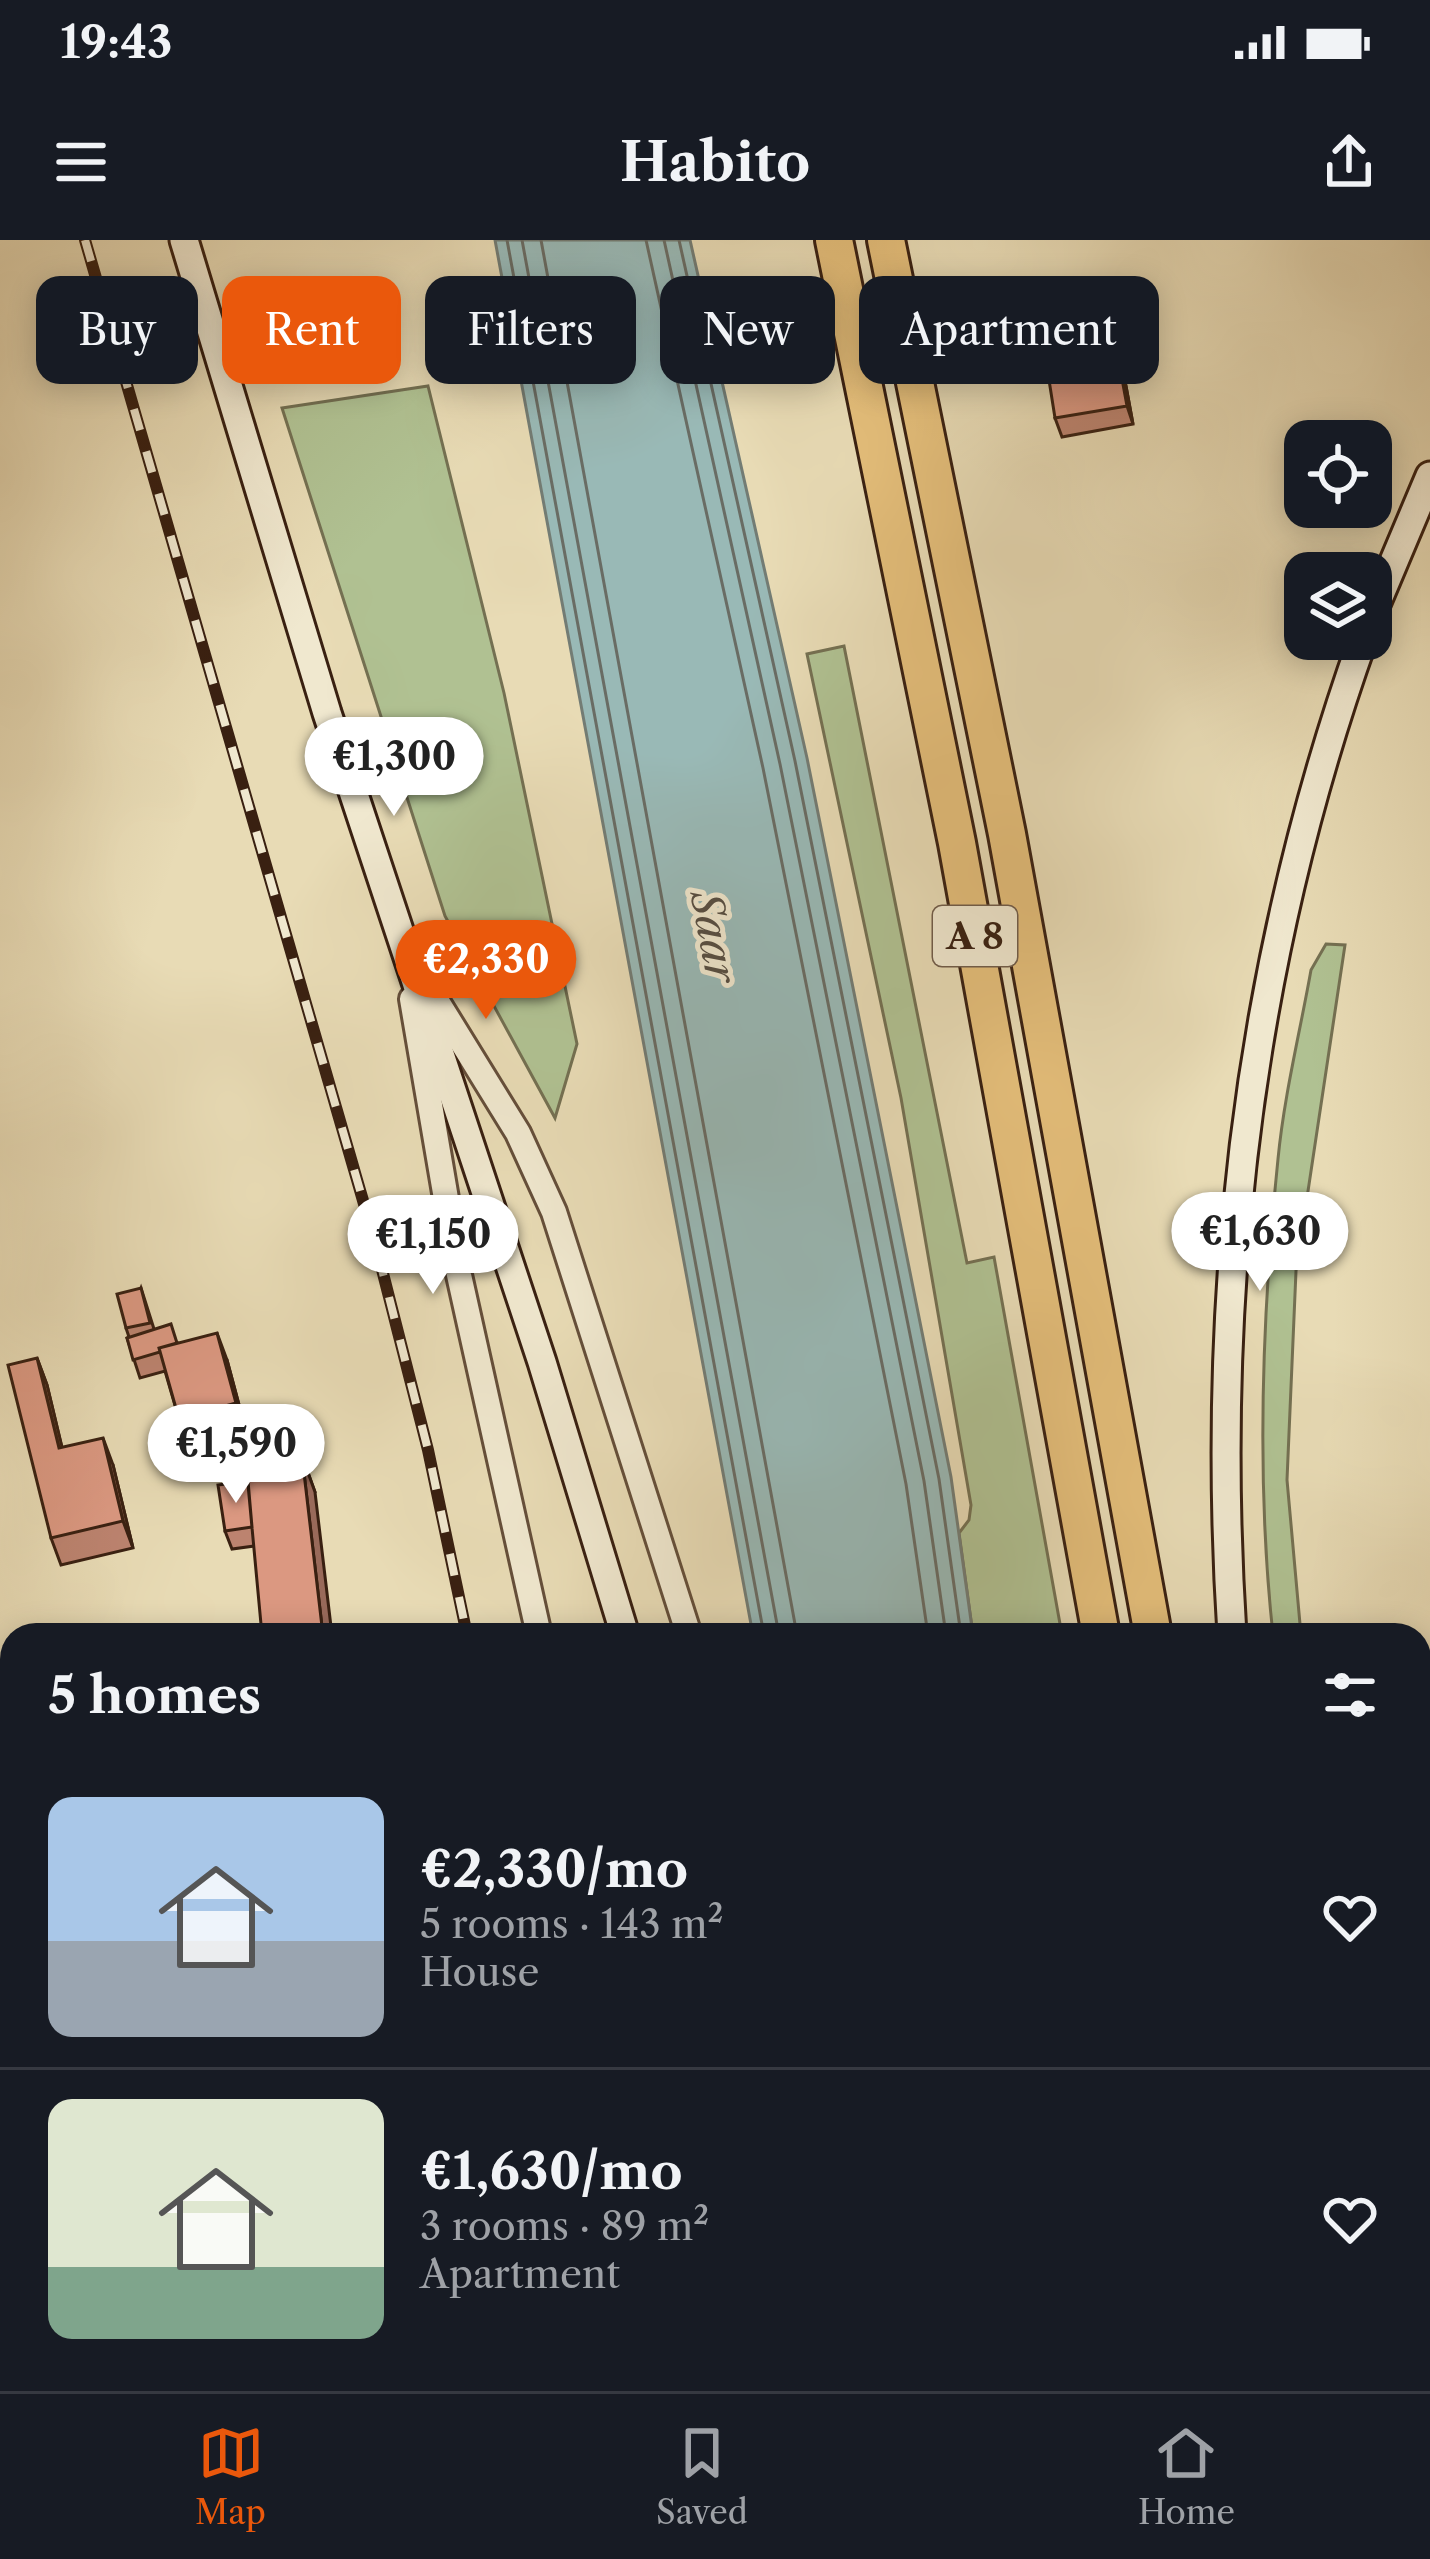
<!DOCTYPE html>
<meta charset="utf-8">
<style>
:root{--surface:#171b24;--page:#20242c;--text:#f1f3f6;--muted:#9ea1a6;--line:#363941;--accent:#ea580c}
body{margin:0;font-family:"Libre Caslon Text",serif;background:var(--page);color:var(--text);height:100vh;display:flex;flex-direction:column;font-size:45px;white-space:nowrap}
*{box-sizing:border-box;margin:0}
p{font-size:39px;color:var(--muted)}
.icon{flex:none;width:66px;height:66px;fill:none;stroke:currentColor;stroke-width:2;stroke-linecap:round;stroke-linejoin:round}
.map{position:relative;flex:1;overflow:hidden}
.details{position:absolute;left:0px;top:1383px;width:1431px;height:768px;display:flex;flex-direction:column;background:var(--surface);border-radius:36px 36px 0 0;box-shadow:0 6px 30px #0003}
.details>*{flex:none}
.hud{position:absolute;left:36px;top:36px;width:1359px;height:108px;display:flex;gap:24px}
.controls{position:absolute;left:1284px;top:180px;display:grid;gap:24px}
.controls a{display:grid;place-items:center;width:108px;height:108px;border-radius:24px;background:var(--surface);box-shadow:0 6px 30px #0003;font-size:60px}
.price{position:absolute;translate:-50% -102px;padding:0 27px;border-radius:42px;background:#fff;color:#222;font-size:39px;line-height:78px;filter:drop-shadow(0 3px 6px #0008)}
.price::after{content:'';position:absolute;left:50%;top:72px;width:36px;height:27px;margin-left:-18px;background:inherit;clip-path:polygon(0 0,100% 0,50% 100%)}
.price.active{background:var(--accent);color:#fff}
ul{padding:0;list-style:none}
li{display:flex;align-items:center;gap:36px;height:300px;padding:0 48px}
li+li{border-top:3px solid var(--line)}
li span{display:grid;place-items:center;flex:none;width:336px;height:240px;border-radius:24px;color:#555}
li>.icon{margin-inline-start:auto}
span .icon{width:144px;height:144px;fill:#fffc;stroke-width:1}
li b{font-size:51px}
h2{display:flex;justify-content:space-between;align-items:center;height:144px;padding:0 48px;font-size:51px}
.chip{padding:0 42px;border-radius:24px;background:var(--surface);box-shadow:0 6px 30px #0003;font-size:42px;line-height:108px}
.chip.active{background:var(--accent);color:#fff}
.status{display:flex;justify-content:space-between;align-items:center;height:84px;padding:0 60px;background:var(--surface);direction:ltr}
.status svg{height:33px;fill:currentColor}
header{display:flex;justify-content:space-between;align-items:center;height:156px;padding:0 48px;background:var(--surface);font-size:54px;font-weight:700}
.menu{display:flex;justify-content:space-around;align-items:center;height:168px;border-top:3px solid var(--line);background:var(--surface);font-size:33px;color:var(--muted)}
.menu a{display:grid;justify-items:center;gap:6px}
.menu .active{color:var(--accent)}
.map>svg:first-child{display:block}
</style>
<div class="status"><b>19:43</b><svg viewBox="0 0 49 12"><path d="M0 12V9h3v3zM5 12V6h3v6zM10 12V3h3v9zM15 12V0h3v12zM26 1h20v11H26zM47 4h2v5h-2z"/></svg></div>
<header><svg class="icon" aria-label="menu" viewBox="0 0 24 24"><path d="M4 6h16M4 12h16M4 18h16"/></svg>Habito<svg class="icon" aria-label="share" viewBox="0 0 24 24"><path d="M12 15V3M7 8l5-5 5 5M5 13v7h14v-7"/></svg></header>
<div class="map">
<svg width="1430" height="2151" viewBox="0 0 1430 2151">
<rect width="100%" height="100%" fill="#e8dbb5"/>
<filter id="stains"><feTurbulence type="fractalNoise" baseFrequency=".00167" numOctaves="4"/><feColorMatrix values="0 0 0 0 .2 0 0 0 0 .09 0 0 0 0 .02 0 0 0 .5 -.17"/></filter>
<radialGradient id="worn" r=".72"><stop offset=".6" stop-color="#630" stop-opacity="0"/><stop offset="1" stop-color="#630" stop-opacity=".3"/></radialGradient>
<path fill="#b0c192" stroke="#747052" stroke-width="3" d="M 428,146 L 504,453 L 577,804 L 555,878 L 445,676 L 282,168 Z
M 844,406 L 967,1023 L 994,1017 L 1062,1395 L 973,1395 L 959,1293 L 969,1280 L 971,1265 L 901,858 L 807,414 Z
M 1326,704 L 1345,705 L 1296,1031 L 1287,1240 L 1301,1395 L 1273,1395 C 1256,1239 1262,1075 1278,919 C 1284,856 1300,792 1311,730 Z"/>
<path fill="#99b9b6" stroke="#737c74" stroke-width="3" d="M 495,0 L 690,0 L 807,518 L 951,1237 L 973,1395 L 753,1395 Z
M 860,2139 L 1071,2139 L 1072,2151 L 861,2151 Z"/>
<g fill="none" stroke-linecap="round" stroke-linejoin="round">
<path stroke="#696c64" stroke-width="3" d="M 507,0 L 764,1395
M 522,0 L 779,1395
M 541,0 L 797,1395
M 646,0 L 763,528 L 906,1244 L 928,1395
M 664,0 L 780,524 L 924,1241 L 946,1395
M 679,0 L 795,521 L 939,1239 L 961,1395"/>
<g stroke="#654f3a" stroke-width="27">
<path id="minor" d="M 0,1927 L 12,1931
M 353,2139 L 369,2151"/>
</g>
<g stroke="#654f3a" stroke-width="30">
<path id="tertiary" d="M 420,734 L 518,893 L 554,972 L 689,1395
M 412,759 L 459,1035 L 539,1395
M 444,2151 L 450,2139"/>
</g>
<g stroke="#392011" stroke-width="33">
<path id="secondary" d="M 184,0 L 327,473 L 542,1122 L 625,1395
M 1371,376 L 1430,236
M 1232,1395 C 1210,1055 1248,721 1363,399
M 747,2139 L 747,2151
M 1330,2139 L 1332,2151"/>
</g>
<g stroke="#392011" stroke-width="42">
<path id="motorway" d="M 834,0 L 957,603 L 1101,1395
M 886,0 L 1007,594 L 1153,1395
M 1211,2139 L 1213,2151
M 1262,2139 L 1264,2151"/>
</g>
<use href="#minor" stroke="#f0e8cf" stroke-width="21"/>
<use href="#tertiary" stroke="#f0e8cf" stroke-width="24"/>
<use href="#secondary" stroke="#f0e8cf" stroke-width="27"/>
<use href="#motorway" stroke="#e4be7a" stroke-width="36"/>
<g stroke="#392011" stroke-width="12">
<path id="rail" d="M 85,0 L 375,1002 L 428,1210 L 467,1395
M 555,2139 L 556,2151"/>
</g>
<use href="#rail" stroke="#f0e8cf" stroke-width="8" stroke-dasharray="22" stroke-linecap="butt"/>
</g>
<path fill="#bc836f" stroke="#392011" stroke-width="3" d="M 1126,146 L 1133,184 L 1062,197 L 1055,178 Z
M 141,1048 L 154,1089 L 178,1103 L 227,1120 L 246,1191 L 188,1207 L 179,1179 L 165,1131 L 140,1138 L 127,1098 L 129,1097 L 126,1088 Z
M 37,1118 L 47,1145 L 62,1208 L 113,1225 L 133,1308 L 61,1325 L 51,1298 Z
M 302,1216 L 315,1252 L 254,1306 L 232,1309 L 225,1291 L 248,1241 Z
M 0,1661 L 5,1675 L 10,1732 L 0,1732 Z
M 12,1966 L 12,2125 L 0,2122 L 0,1978 Z"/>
<path fill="#996a5a" stroke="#392011" stroke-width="3" d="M 1120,128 L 1126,146 L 1133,184 L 1127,166 Z
M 217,1093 L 227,1120 L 246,1191 L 236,1163 Z
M 37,1118 L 47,1145 L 69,1236 L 59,1208 Z
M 103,1198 L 113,1225 L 133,1308 L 123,1281 Z
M 302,1216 L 315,1252 L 332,1395 L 323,1395 Z
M 0,1661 L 5,1675 L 10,1732 L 3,1713 Z"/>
<path fill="#db9881" stroke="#392011" stroke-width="3" d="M 1120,128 L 1127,166 L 1055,178 L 1049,140 Z
M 141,1048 L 150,1083 L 126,1088 L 117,1054 Z
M 171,1084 L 177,1103 L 159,1108 L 160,1112 L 133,1120 L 127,1098 Z
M 217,1093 L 236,1163 L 179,1179 L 159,1108 Z
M 37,1118 L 59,1208 L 103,1198 L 123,1281 L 51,1298 L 8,1125 Z
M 302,1216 L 323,1395 L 262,1395 L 246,1223 Z
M 248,1241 L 252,1287 L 225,1291 L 218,1245 Z
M 0,1674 L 3,1713 L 0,1714 Z
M 2,1964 L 12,1966 L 12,2091 L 0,2089 L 0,1978 Z
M 169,2139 L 204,2139 L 255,2151 L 166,2151 Z"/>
<g text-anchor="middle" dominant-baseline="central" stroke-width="10" stroke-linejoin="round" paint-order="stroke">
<rect fill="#f0e8cf" stroke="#705c4a" stroke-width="3" x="933" y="666" width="84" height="60" rx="9"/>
<g font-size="36" font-weight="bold" fill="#392011">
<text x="975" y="696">A 8</text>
</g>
<g font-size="42" font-style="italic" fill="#564e43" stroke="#f0e8cf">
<text transform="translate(714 697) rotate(79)">Saar</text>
</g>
</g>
<rect width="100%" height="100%" filter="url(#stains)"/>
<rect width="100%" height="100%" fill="url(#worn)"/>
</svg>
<div class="controls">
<a><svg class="icon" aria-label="locate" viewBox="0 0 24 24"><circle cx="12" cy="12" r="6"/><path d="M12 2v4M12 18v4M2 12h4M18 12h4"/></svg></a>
<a><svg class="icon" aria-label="layers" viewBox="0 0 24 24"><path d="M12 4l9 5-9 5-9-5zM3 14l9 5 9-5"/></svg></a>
</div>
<b class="price" style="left:394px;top:579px">€1,300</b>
<b class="price active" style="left:486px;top:782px">€2,330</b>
<b class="price" style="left:1260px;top:1054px">€1,630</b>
<b class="price" style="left:433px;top:1057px">€1,150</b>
<b class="price" style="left:236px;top:1266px">€1,590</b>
<div class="hud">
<a class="chip">Buy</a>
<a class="chip active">Rent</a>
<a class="chip">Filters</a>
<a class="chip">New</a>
<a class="chip">Apartment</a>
</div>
<section class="details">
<h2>5 homes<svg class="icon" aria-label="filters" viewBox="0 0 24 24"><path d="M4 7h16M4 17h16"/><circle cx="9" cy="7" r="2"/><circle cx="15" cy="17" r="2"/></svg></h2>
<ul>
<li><span style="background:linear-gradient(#a9c7e8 60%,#9aa5b1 0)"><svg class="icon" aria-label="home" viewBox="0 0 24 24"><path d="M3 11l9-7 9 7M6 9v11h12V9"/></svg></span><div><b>€2,330/mo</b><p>5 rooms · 143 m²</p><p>House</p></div><svg class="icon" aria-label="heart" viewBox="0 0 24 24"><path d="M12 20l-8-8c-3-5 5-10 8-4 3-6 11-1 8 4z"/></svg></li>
<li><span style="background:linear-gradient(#dfe7d0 70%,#7fa58c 0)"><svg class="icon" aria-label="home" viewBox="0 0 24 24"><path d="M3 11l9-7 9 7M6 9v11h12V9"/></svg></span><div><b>€1,630/mo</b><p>3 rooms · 89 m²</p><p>Apartment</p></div><svg class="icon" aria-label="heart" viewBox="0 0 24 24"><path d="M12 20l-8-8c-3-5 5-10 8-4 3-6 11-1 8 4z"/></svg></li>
</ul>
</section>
</div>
<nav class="menu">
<a class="active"><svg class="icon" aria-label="map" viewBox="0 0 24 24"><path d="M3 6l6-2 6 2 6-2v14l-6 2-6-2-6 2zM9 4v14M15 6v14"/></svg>Map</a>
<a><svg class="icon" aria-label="saved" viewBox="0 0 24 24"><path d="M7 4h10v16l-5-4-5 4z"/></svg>Saved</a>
<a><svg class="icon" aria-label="home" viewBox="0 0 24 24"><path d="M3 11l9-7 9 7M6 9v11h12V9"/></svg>Home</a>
</nav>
